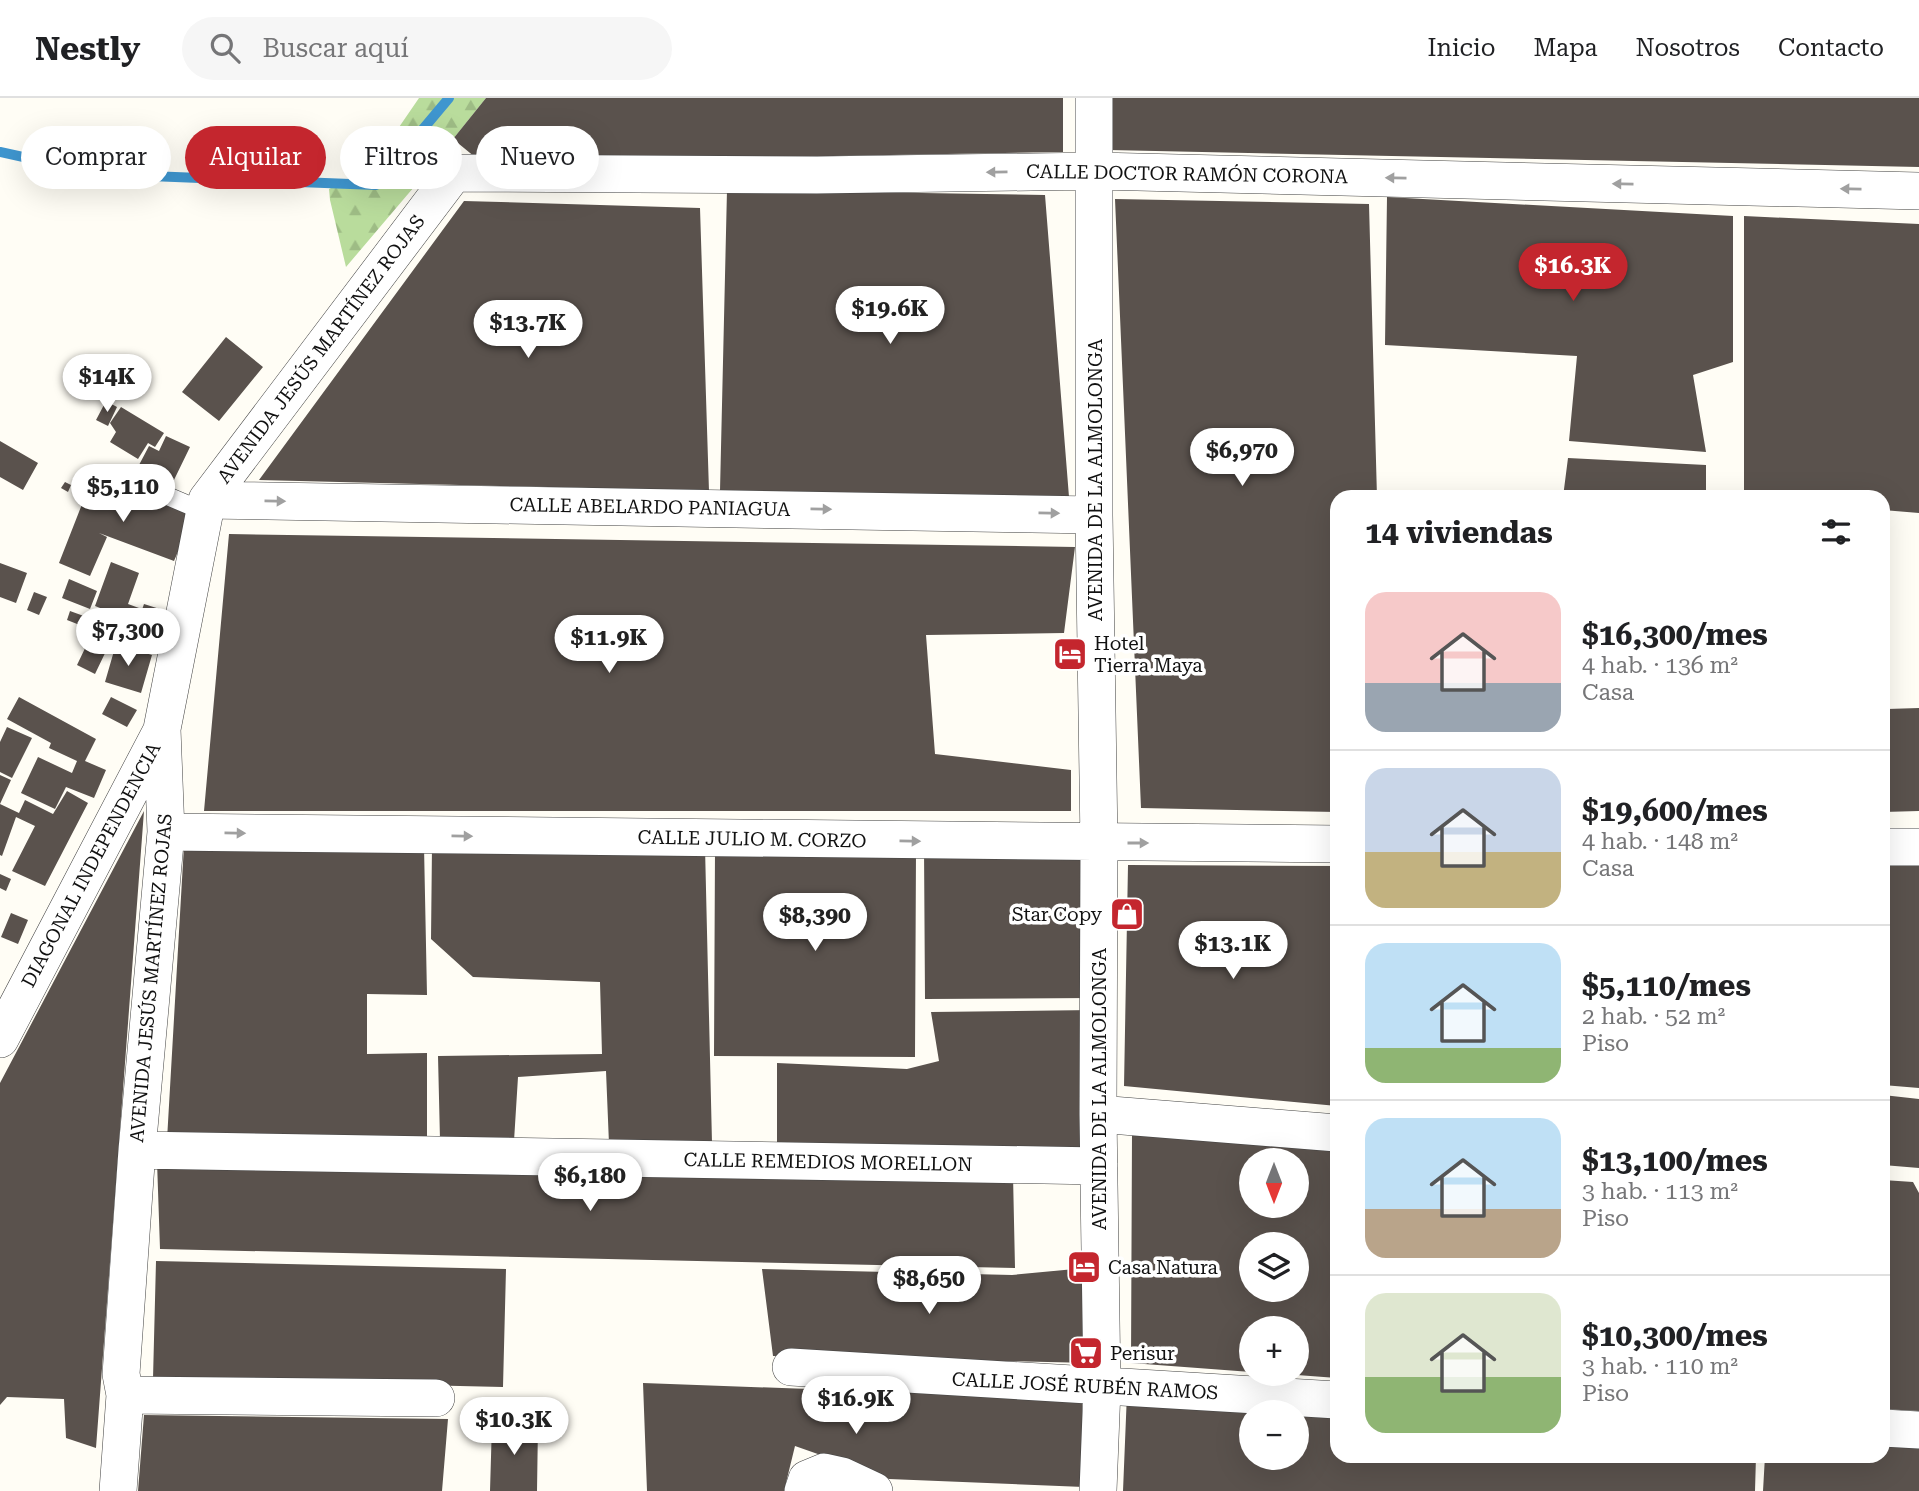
<!DOCTYPE html>
<html lang="es">
<meta charset="utf-8">
<style>
:root{--surface:#fff;--page:#f6f6f6;--text:#202124;--muted:#757577;--line:#e0e0e0;--accent:#c4262e}
body{margin:0;font-family:"Roboto Serif",serif;background:var(--page);color:var(--text);height:100vh;display:flex;flex-direction:column;font-size:26px;white-space:nowrap}
*{box-sizing:border-box;margin:0}
p{font-size:23px;color:var(--muted)}
.icon{flex:none;width:38px;height:38px;fill:none;stroke:currentColor;stroke-width:2;stroke-linecap:round;stroke-linejoin:round}
.map{position:relative;flex:1;overflow:hidden}
.panel{position:absolute;left:1330px;top:392px;width:560px;height:973px;display:flex;flex-direction:column;background:var(--surface);border-radius:21px;box-shadow:0 7px 28px #0002}
.panel>*{flex:none}
.banner{position:absolute;left:21px;top:28px;width:665px;height:63px;display:flex;gap:14px}
.needle{width:46px;rotate:180deg}
.controls{position:absolute;left:1239px;top:1050px;display:grid;gap:14px}
.controls a{display:grid;place-items:center;width:70px;height:70px;border-radius:50%;background:var(--surface);box-shadow:0 7px 28px #0002;font-size:35px}
.price{position:absolute;translate:-50% -60px;padding:0 16px;border-radius:24px;background:#fff;color:#222;font-size:23px;line-height:46px;filter:drop-shadow(0 2px 4px #0008)}
.price::after{content:'';position:absolute;left:50%;top:42px;width:21px;height:16px;margin-left:-10px;background:inherit;clip-path:polygon(0 0,100% 0,50% 100%)}
.price.active{background:var(--accent);color:#fff}
ul{padding:0;list-style:none}
li{display:flex;align-items:center;gap:21px;height:175px;padding:0 35px}
li+li{border-top:2px solid var(--line)}
li span{display:grid;place-items:center;flex:none;width:196px;height:140px;border-radius:21px;color:#555}
li>.icon{margin-inline-start:auto}
span .icon{width:84px;height:84px;fill:#fffc;stroke-width:1}
li b{font-size:30px}
h2{display:flex;justify-content:space-between;align-items:center;height:84px;padding:0 35px;font-size:30px}
.pill{padding:0 24px;border-radius:32px;background:var(--surface);box-shadow:0 7px 28px #0002;font-size:24px;line-height:63px}
.pill.active{background:var(--accent);color:#fff}
header{display:flex;align-items:center;gap:42px;box-sizing:border-box;height:98px;padding:0 35px;background:var(--surface);border-bottom:2px solid var(--line)}
header strong{font-size:33px}
nav{display:flex;gap:38px;margin-inline-start:auto;font-size:24px}
.search{width:490px;height:63px;background:var(--page);display:flex;align-items:center;gap:18px;box-sizing:border-box;padding:0 24px;border-radius:38px;color:var(--muted);font-size:26px}
.map>svg:first-child{display:block}
</style>
<header>
<strong>Nestly</strong>
<div class="search"><svg class="icon" aria-label="search" viewBox="0 0 24 24"><circle cx="10" cy="10" r="6"/><path d="M15 15l6 6"/></svg>Buscar aquí</div>
<nav><a>Inicio</a><a>Mapa</a><a>Nosotros</a><a>Contacto</a></nav>
</header>
<div class="map">
<svg width="1919" height="1393" viewBox="0 0 1919 1393">
<defs>
<pattern id="forest-firs" width="22" height="20" patternUnits="userSpaceOnUse" patternTransform="scale(1.75)"><rect width="22" height="20" fill="#b9dc9c"/><path d="M5 1l3.5 6h-7zM16 11l3.5 6h-7z" fill="#9ebc85"/></pattern>
</defs>
<rect width="100%" height="100%" fill="#fffdf5"/>
<path fill="url(#forest-firs)" d="M 419,0 L 486,0 L 425,76 L 346,169 L 330,102 L 329,91 L 371,70 Z"/>
<g fill="none" stroke-linecap="round" stroke-linejoin="round">
<path stroke="#3f96cf" stroke-width="10" d="M 0,54 L 100,76 L 376,87 L 449,0"/>
</g>
<path fill="#5a524d" fill-rule="evenodd" d="M 486,0 L 1063,0 L 1063,54 L 481,64 L 453,41 Z
M 1111,0 L 1919,0 L 1919,69 L 1109,52 Z
M 727,92 L 1045,97 L 1069,399 L 720,393 Z
M 1387,99 L 1733,118 L 1733,264 L 1693,277 L 1706,354 L 1569,343 L 1577,258 L 1385,247 Z
M 1115,101 L 1369,106 L 1377,399 L 1337,399 L 1337,714 L 1141,710 Z
M 464,103 L 700,110 L 709,393 L 259,382 Z
M 1744,118 L 1919,126 L 1919,415 L 1883,412 L 1883,399 L 1744,399 Z
M 226,239 L 263,269 L 219,323 L 182,294 Z
M 106,303 L 117,309 L 108,328 L 96,322 Z
M 121,309 L 164,335 L 155,349 L 148,345 L 138,361 L 110,344 L 116,334 L 110,325 Z
M 166,338 L 190,349 L 173,384 L 139,367 L 149,348 L 159,353 Z
M 0,343 L 38,365 L 23,392 L 0,379 Z
M 1568,360 L 1706,367 L 1706,399 L 1563,399 Z
M 95,373 L 194,416 L 174,463 L 99,435 L 107,439 L 90,478 L 59,465 Z
M 65,384 L 71,387 L 68,394 L 61,390 Z
M 229,436 L 1075,449 L 1064,535 L 926,537 L 935,656 L 1071,672 L 1071,713 L 204,713 Z
M 111,464 L 139,475 L 128,506 L 139,510 L 128,539 L 131,540 L 128,546 L 67,522 L 70,513 L 92,521 L 96,511 L 123,521 L 123,519 L 95,508 Z
M 0,465 L 27,475 L 16,505 L 0,499 Z
M 69,481 L 97,493 L 90,511 L 62,500 Z
M 34,494 L 47,499 L 39,517 L 27,512 Z
M 144,506 L 166,513 L 155,546 L 133,538 Z
M 89,542 L 107,551 L 95,576 L 77,567 Z
M 116,546 L 152,557 L 141,595 L 105,584 Z
M 1883,581 L 1885,581 L 1887,611 L 1919,610 L 1919,713 L 1883,714 Z
M 19,599 L 96,641 L 85,663 L 106,672 L 94,700 L 66,689 L 55,711 L 21,695 L 38,659 L 72,675 L 77,663 L 49,650 L 51,645 L 7,621 Z
M 111,599 L 137,612 L 127,629 L 102,616 Z
M 7,629 L 32,640 L 12,680 L 0,674 L 0,644 Z
M 0,677 L 11,682 L 0,706 Z
M 67,693 L 88,705 L 45,788 L 12,773 L 35,728 L 16,719 L 2,758 L 0,757 L 0,706 L 19,715 L 25,702 L 53,716 Z
M 144,713 L 96,1350 L 66,1340 L 64,1301 L 7,1299 L 0,1307 L 0,985 Z
M 184,747 L 424,748 L 427,897 L 367,896 L 367,956 L 427,955 L 427,1042 L 167,1042 Z
M 432,748 L 705,749 L 712,1045 L 609,1046 L 606,973 L 518,979 L 514,1043 L 440,1042 L 438,958 L 602,956 L 600,884 L 473,879 L 431,841 Z
M 1091,749 L 1092,900 L 925,901 L 924,750 Z
M 715,752 L 916,752 L 915,959 L 714,958 Z
M 1883,765 L 1919,766 L 1919,990 L 1883,987 Z
M 1128,767 L 1337,768 L 1337,1008 L 1124,988 Z
M 0,776 L 11,781 L 6,793 L 0,790 Z
M 11,815 L 28,822 L 18,846 L 1,839 Z
M 1093,912 L 1084,1051 L 777,1046 L 777,965 L 907,971 L 939,963 L 931,914 Z
M 1883,997 L 1919,1001 L 1919,1070 L 1883,1067 Z
M 1132,1035 L 1337,1053 L 1337,1280 L 1297,1277 L 1297,1230 L 1251,1230 L 1251,1274 L 1131,1265 ZM 1251,1062 L 1297,1062 L 1297,1108 L 1251,1108 ZM 1251,1146 L 1297,1146 L 1297,1192 L 1251,1192 Z
M 157,1063 L 1013,1077 L 1015,1170 L 160,1151 Z
M 1883,1082 L 1913,1084 L 1919,1095 L 1919,1313 L 1883,1311 Z
M 156,1163 L 506,1171 L 503,1289 L 153,1281 Z
M 1085,1170 L 1091,1265 L 773,1258 L 762,1171 L 1012,1177 Z
M 643,1285 L 1082,1301 L 1084,1389 L 889,1381 L 795,1348 L 784,1393 L 647,1393 Z
M 1127,1295 L 1337,1308 L 1337,1358 L 1756,1358 L 1755,1393 L 1123,1393 ZM 1251,1314 L 1297,1314 L 1297,1360 L 1251,1360 Z
M 144,1317 L 448,1321 L 442,1393 L 138,1393 Z
M 492,1325 L 538,1326 L 537,1393 L 490,1393 Z
M 1883,1341 L 1919,1343 L 1919,1393 L 1763,1393 L 1765,1358 L 1883,1358 Z"/>
<g fill="none" stroke-linecap="round" stroke-linejoin="round">
<g stroke="#444" stroke-width="19">
<path id="lane" d="M 137,385 L 191,408 L 205,410"/>
</g>
<g stroke="#444" stroke-width="38">
<path id="street" d="M 1094,0 L 1094,417 L 1099,745 L 1098,1016 L 1102,1290 L 1098,1393
M 207,402 L 1094,417
M 166,734 L 1337,746
M 1883,749 L 1919,749
M 0,941 L 162,632
M 1098,1016 L 1337,1035
M 137,1052 L 1099,1068
M 791,1269 L 1337,1302
M 125,1297 L 436,1300
M 1883,1330 L 1919,1332
M 118,1393 L 125,1297 L 121,1276 L 137,1052 L 166,734 L 162,631 L 207,402 L 454,75 L 817,77 L 1096,73 L 1919,93
M 803,1393 L 807,1381 L 824,1374 L 842,1378 L 874,1393"/>
</g>
<use href="#lane" stroke="#fff" stroke-width="18"/>
<use href="#street" stroke="#fff" stroke-width="37"/>
</g>
<defs><path id="oneway-solid" d="M-6-.8H1V-3.2L6.5 0L1 3.2V.8H-6Z" transform="scale(1.75)"/></defs>
<g fill="#a0a0a0">
<use href="#oneway-solid" transform="translate(997 74) rotate(179)"/>
<use href="#oneway-solid" transform="translate(1396 80) rotate(-179)"/>
<use href="#oneway-solid" transform="translate(1623 86) rotate(-179)"/>
<use href="#oneway-solid" transform="translate(1851 91) rotate(-179)"/>
<use href="#oneway-solid" transform="translate(275 403) rotate(1)"/>
<use href="#oneway-solid" transform="translate(821 411) rotate(1)"/>
<use href="#oneway-solid" transform="translate(1049 415) rotate(1)"/>
<use href="#oneway-solid" transform="translate(235 735) rotate(1)"/>
<use href="#oneway-solid" transform="translate(462 738) rotate(1)"/>
<use href="#oneway-solid" transform="translate(910 743) rotate(1)"/>
<use href="#oneway-solid" transform="translate(1138 745)"/>
</g>
<defs>
<g id="hotel-square" transform="scale(1.75)"><rect x="-9" y="-9" width="18" height="18" rx="4" fill="#c4262e" stroke="#fff"/><path d="M-6-4.5h1.5V1H6V5H4.5V3h-9V5H-6ZM-4 0a1.8 1.8 0 1 1 3.6 0ZM.5 0V-2.5h3Q6-2.5 6 0Z" fill="#fff"/></g>
<g id="shop-square" transform="scale(1.75)"><rect x="-9" y="-9" width="18" height="18" rx="4" fill="#c4262e" stroke="#fff"/><path d="M-5-2.5h2.3a2.7 3.5 0 0 1 5.4 0H5L5.5 6h-11ZM-1.5-2.5h3a1.5 2.3 0 0 0-3 0Z" fill="#fff"/></g>
<g id="supermarket-square" transform="scale(1.75)"><rect x="-9" y="-9" width="18" height="18" rx="4" fill="#c4262e" stroke="#fff"/><path d="M-6-5.5h2.5l.6 2H6L4.5 2H-2.5L-4.4-4H-6ZM-1.5 3.2a1.3 1.3 0 1 0 .1 0ZM3 3.2a1.3 1.3 0 1 0 .1 0Z" fill="#fff"/></g>
</defs>
<g fill-rule="evenodd">
<use href="#hotel-square" x="1070" y="556"/>
<use href="#shop-square" x="1127" y="816"/>
<use href="#hotel-square" x="1084" y="1169"/>
<use href="#supermarket-square" x="1086" y="1255"/>
</g>
<g text-anchor="middle" dominant-baseline="central" stroke-width="7" stroke-linejoin="round" paint-order="stroke">
<g font-size="19" fill="#111" stroke="#fff">
<text transform="translate(1187 76) rotate(1)">CALLE DOCTOR RAMÓN CORONA</text>
<text transform="translate(321 251) rotate(-53)">AVENIDA JESÚS MARTÍNEZ ROJAS</text>
<text transform="translate(1095 382) rotate(-90)">AVENIDA DE LA ALMOLONGA</text>
<text transform="translate(650 409) rotate(1)">CALLE ABELARDO PANIAGUA</text>
<text transform="translate(752 741) rotate(1)">CALLE JULIO M. CORZO</text>
<text transform="translate(91 767) rotate(-62)">DIAGONAL INDEPENDENCIA</text>
<text transform="translate(151 880) rotate(-85)">AVENIDA JESÚS MARTÍNEZ ROJAS</text>
<text transform="translate(1099 991) rotate(-90)">AVENIDA DE LA ALMOLONGA</text>
<text transform="translate(828 1064) rotate(1)">CALLE REMEDIOS MORELLON</text>
<text transform="translate(1085 1288) rotate(3)">CALLE JOSÉ RUBÉN RAMOS</text>
</g>
<g font-size="19" fill="#111" stroke="#fff" text-anchor="start">
<text x="1094" y="545">Hotel<tspan x="1094" dy="22">Tierra Maya</tspan></text>
<text x="1102" y="816" text-anchor="end">Star Copy</text>
<text x="1108" y="1169">Casa Natura</text>
<text x="1110" y="1255">Perisur</text>
</g>
</g>
</svg>
<div class="controls">
<a><svg class="needle" viewBox="-14 -14 28 28"><path d="M0-13l5 13h-10z" fill="#e53935"/><path d="M0 13l5-13h-10z" fill="#757577"/></svg></a>
<a><svg class="icon" aria-label="layers" viewBox="0 0 24 24"><path d="M12 4l9 5-9 5-9-5zM3 14l9 5 9-5"/></svg></a>
<a>+</a>
<a>−</a>
</div>
<b class="price active" style="left:1573px;top:205px">$16.3K</b>
<b class="price" style="left:890px;top:248px">$19.6K</b>
<b class="price" style="left:528px;top:262px">$13.7K</b>
<b class="price" style="left:107px;top:316px">$14K</b>
<b class="price" style="left:1242px;top:390px">$6,970</b>
<b class="price" style="left:123px;top:426px">$5,110</b>
<b class="price" style="left:128px;top:570px">$7,300</b>
<b class="price" style="left:609px;top:577px">$11.9K</b>
<b class="price" style="left:815px;top:855px">$8,390</b>
<b class="price" style="left:1233px;top:883px">$13.1K</b>
<b class="price" style="left:590px;top:1115px">$6,180</b>
<b class="price" style="left:929px;top:1218px">$8,650</b>
<b class="price" style="left:856px;top:1338px">$16.9K</b>
<b class="price" style="left:514px;top:1359px">$10.3K</b>
<div class="banner">
<a class="pill">Comprar</a>
<a class="pill active">Alquilar</a>
<a class="pill">Filtros</a>
<a class="pill">Nuevo</a>
</div>
<section class="panel">
<h2>14 viviendas<svg class="icon" aria-label="filters" viewBox="0 0 24 24"><path d="M4 7h16M4 17h16"/><circle cx="9" cy="7" r="2"/><circle cx="15" cy="17" r="2"/></svg></h2>
<ul>
<li><span style="background:linear-gradient(#f6c9c9 65%,#9aa5b1 0)"><svg class="icon" aria-label="home" viewBox="0 0 24 24"><path d="M3 11l9-7 9 7M6 9v11h12V9"/></svg></span><div><b>$16,300/mes</b><p>4 hab. · 136 m²</p><p>Casa</p></div></li>
<li><span style="background:linear-gradient(#c9d6e8 60%,#c2b280 0)"><svg class="icon" aria-label="home" viewBox="0 0 24 24"><path d="M3 11l9-7 9 7M6 9v11h12V9"/></svg></span><div><b>$19,600/mes</b><p>4 hab. · 148 m²</p><p>Casa</p></div></li>
<li><span style="background:linear-gradient(#bfe0f5 75%,#8fb573 0)"><svg class="icon" aria-label="home" viewBox="0 0 24 24"><path d="M3 11l9-7 9 7M6 9v11h12V9"/></svg></span><div><b>$5,110/mes</b><p>2 hab. · 52 m²</p><p>Piso</p></div></li>
<li><span style="background:linear-gradient(#bfe0f5 65%,#b9a48a 0)"><svg class="icon" aria-label="home" viewBox="0 0 24 24"><path d="M3 11l9-7 9 7M6 9v11h12V9"/></svg></span><div><b>$13,100/mes</b><p>3 hab. · 113 m²</p><p>Piso</p></div></li>
<li><span style="background:linear-gradient(#dfe7d0 60%,#8fb573 0)"><svg class="icon" aria-label="home" viewBox="0 0 24 24"><path d="M3 11l9-7 9 7M6 9v11h12V9"/></svg></span><div><b>$10,300/mes</b><p>3 hab. · 110 m²</p><p>Piso</p></div></li>
</ul>
</section>
</div>
